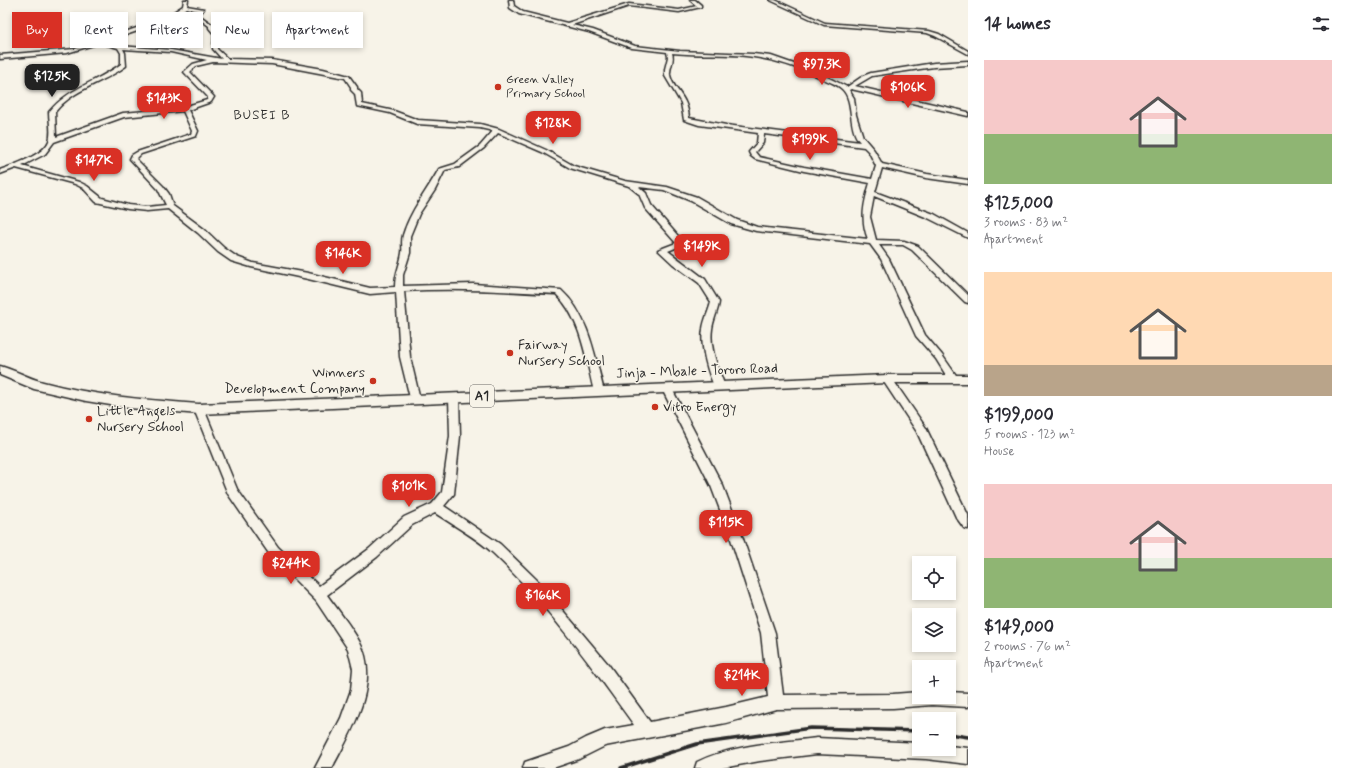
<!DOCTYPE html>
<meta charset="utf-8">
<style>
:root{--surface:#fff;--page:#f7f7f7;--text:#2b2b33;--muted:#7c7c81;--accent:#d93025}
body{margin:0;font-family:Mynerve,sans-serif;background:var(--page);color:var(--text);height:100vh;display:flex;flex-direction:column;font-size:15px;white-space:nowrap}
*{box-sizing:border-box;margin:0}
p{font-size:13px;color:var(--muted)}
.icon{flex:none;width:22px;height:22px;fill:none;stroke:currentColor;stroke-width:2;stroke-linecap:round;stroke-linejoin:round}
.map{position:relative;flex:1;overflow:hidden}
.sheet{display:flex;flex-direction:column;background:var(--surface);width:380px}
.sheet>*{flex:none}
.top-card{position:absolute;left:12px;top:12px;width:380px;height:36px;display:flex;gap:8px}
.controls{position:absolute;left:912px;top:556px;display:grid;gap:8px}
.controls a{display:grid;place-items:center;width:44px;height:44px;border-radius:0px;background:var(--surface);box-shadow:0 2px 6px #0003;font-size:20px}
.price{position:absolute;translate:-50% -34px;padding:0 9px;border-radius:8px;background:var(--accent);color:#fff;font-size:13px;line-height:26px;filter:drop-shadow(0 1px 2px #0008)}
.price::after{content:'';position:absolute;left:50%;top:24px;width:12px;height:9px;margin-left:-6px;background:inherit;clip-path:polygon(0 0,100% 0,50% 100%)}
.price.selected{background:#222;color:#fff}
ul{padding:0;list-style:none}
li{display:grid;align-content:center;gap:8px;height:212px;padding:0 16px}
li span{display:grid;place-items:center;height:124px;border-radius:0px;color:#555}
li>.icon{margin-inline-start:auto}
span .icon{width:72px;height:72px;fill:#fffc;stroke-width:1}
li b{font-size:17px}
h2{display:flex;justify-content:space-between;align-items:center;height:48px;padding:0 16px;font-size:17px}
.pill{padding:0 14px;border-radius:0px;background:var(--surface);box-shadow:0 2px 6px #0003;font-size:14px;line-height:36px}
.pill.selected{background:var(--accent);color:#fff}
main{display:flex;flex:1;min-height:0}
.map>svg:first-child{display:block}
</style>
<main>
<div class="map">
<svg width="968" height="768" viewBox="0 0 968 768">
<rect width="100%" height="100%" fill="#f7f3e8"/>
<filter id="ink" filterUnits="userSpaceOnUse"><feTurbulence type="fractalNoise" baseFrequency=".025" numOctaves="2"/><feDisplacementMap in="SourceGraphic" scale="8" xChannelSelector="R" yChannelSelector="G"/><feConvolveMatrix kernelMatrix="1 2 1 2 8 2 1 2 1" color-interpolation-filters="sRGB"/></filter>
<g filter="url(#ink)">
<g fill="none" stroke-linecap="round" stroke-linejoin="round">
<g stroke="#2b2b2b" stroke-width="3">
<path id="minor" d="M 184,0 L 188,0 L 187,6 L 204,9 L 199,15 L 213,25 L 213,28 L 218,34 L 217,49 L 228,59 L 272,60 L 323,69 L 349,76 L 357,87 L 357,89 L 361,93 L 362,104 L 394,111 L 418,120 L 480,124 L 499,129 L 546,150 L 574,166 L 625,181 L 667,187 L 697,197 L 737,220 L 757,227 L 868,239 C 860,219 864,203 870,183 L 804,171 L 755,159 L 751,156 L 749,152 L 757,143 L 758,133 L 699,125 L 684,120 L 681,103 L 665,76 L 665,69 L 668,57 L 667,52 L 632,48 L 589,32 L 519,14 L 510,8 L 509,0 L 513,0 L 514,6 L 523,12 L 567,23 L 629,4 L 679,10 L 697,6 L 690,0 L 695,0 L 701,5 L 701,7 L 679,12 L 629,6 L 572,25 L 593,30 L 635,46 L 680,51 L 753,54 L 771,56 L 817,72 L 847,87 L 863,76 L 871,73 L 934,63 L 968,61 L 968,65 L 934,67 L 872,76 L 855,86 L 968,112 L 968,116 L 851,89 L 849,90 L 854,98 L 856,115 L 863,137 L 874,150 L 882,164 L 927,174 L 968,180 L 968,184 L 926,178 L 882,168 L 875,192 L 934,214 L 968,233 L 968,238 L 928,218 L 874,196 L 870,217 L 876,240 L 904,241 L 918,246 L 968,295 L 968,303 L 965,302 L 912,250 L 903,245 L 879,245 L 889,259 L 925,335 L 942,355 L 958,378 L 953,381 L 949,380 L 936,359 L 916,336 L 881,259 L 870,244 L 756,231 L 731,224 L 691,201 L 664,190 L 639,187 L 646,193 L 651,205 L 685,244 L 668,251 L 705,279 L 719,302 C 718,311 713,320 712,329 C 709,349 719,369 725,387 L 724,389 L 716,389 C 708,375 700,346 703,329 C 704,320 709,311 711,302 L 699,283 L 673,264 L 658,250 L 676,243 L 645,208 L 639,194 L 629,186 L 570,168 L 542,152 L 498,133 L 484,148 L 459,167 L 445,170 L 435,190 L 419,214 L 410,236 L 410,253 L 403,275 L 403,286 L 473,284 L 561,290 C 589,315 595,357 604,391 L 603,394 L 595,394 L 594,391 C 586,359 581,318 556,294 C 505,291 455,288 404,291 L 410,357 L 420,399 L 419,402 L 411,402 L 400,357 L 396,292 L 370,294 L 308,279 L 251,267 L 231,261 L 218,252 L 198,233 L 168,209 L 147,211 L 128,209 L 96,202 L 83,188 L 75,184 L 16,168 L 0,174 L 0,170 C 13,165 44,155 49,141 C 52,132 49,121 49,112 C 68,88 97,82 121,64 L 121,53 L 118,48 L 100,43 L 67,53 L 0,59 L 0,55 L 75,49 L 163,19 L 183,6 ZM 186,8 L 199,11 L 194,15 L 209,26 L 209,28 L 214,34 L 213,49 L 222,59 L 171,50 L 120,46 L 105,42 L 167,21 ZM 123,49 L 171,52 L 207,60 L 193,64 L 184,72 L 208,97 L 207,100 L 180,108 L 123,113 L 56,137 L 55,112 C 73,89 103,83 126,66 L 125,53 ZM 672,53 C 699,56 727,53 754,57 C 776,60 800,68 821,78 C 827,81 837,84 842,89 C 855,101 847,128 860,142 L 726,125 L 689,118 C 688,96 673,90 670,75 C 669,67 675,61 672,53 ZM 213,62 L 272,64 L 345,78 L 351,87 L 351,90 L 355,94 L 357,106 L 390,113 L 417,124 L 480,128 L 493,131 L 480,146 L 455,164 L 439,169 C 427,191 410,211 403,235 C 401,241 403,247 402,253 C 400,266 395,273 395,287 L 370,288 L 308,273 L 253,263 L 237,257 L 224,248 L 204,229 L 173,206 L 169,194 L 163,186 L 136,159 L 141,154 L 196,136 L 198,131 L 188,110 L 211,102 L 214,97 L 190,72 L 196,66 ZM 183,111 L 192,131 L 191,134 L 137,152 L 132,155 L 130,159 L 158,189 L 166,205 L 147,207 L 128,205 L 102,198 L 87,186 L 79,182 L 22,166 L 45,154 L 54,142 L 124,117 ZM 764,134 L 864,147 L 869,152 L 876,166 L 872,179 L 804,167 L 759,157 L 755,152 L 763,143 Z
M 770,0 L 775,0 L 825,23 L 929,31 L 939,34 L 968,51 L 968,54 L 935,36 L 927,33 L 824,25 Z
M 887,376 L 891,377 L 926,428 L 968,515 L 968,529 L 964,528 L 956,517 L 917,432 L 882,379 Z
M 667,385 L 672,389 L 723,486 L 742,536 L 775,633 L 783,695 L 893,694 L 919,692 L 919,697 L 949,697 L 949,692 L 968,693 L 968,707 L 932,705 L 893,708 L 776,709 L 726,723 L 605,746 L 579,759 L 553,768 L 523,768 L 525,762 L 569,747 L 586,738 L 605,730 L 634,725 C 591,665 547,604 493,553 C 478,539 453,525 435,513 L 412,525 L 377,557 L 327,595 C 338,610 350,625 359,641 C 382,682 351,732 332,768 L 315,768 L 341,718 L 351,690 L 353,669 L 348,649 L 316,601 L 270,555 L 228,494 L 194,409 L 195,406 L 203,406 L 204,409 L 237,489 L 278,547 L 319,586 L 369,549 L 404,517 L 432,504 L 442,492 L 450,436 L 449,397 L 450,394 L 458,394 L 459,397 L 460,436 L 454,494 L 444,506 L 500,544 L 538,581 L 608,664 L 650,722 L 726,707 L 768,697 L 761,633 L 730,536 L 711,486 L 662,389 Z
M 817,738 L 919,743 L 919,749 L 949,749 L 949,746 L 968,748 L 968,764 L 926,759 L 817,754 L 760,761 L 722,768 L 695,768 L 697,762 C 734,744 777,743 817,738 Z"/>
</g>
<g stroke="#2b2b2b" stroke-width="3">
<path id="major" d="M 0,366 C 15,370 28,378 43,382 C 94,396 147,400 199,404 L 887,375 L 968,375 L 968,383 L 887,383 L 199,414 L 129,408 L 86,401 L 34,389 L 0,375 Z"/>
</g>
<use href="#minor" fill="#f7f3e8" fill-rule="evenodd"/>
<use href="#major" fill="#f7f3e8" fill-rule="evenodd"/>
<path stroke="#2b2b2b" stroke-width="3.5" d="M 949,734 L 968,737
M 621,768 L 697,744 L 811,728 L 919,731"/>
</g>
</g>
<g fill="#c8321e" stroke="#f7f3e8" stroke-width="1.5">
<circle cx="498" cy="87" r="4"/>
<circle cx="510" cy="353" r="4"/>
<circle cx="373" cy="381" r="4"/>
<circle cx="655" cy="407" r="4"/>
<circle cx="89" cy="419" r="4"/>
</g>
<g text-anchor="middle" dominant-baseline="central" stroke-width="3" stroke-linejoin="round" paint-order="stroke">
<g font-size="12" fill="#2b2b2b" stroke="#f7f3e8" text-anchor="start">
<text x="506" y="80">Green Valley<tspan x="506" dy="14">Primary School</tspan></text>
</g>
<g font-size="13" letter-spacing="1" fill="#2b2b2b" stroke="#f7f3e8">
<text x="262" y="115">BUSEI B</text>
</g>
<rect fill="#f7f3e8" stroke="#686764" stroke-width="1" x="470" y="385" width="24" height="22" rx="3"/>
<g font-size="13" font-weight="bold" fill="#2b2b2b">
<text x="482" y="396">A1</text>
</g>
<g font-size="14" fill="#2b2b2b" stroke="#f7f3e8" text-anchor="start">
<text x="518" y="345">Fairway<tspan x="518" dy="16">Nursery School</tspan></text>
<text x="365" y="373" text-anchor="end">Winners<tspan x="365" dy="16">Development Company</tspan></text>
<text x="663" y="407">Vitro Energy</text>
<text x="97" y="411">Little Angels<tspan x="97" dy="16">Nursery School</tspan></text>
</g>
<g font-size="14" fill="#2b2b2b" stroke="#f7f3e8">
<text transform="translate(697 371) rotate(-2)">Jinja - Mbale - Tororo Road</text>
</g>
</g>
</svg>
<div class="controls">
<a><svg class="icon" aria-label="locate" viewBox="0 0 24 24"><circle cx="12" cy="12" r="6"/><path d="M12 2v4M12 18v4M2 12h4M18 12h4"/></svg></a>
<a><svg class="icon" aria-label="layers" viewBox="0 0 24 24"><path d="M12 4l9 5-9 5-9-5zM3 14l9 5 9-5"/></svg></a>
<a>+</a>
<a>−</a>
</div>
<b class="price" style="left:822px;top:86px">$97.3K</b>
<b class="price selected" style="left:52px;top:98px">$125K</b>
<b class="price" style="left:908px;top:109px">$106K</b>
<b class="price" style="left:164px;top:120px">$143K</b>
<b class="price" style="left:553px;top:145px">$128K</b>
<b class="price" style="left:810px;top:161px">$199K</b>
<b class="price" style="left:94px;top:182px">$147K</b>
<b class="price" style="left:702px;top:268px">$149K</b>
<b class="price" style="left:343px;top:275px">$146K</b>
<b class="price" style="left:409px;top:508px">$101K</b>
<b class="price" style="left:726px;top:544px">$115K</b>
<b class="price" style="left:291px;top:585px">$244K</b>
<b class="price" style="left:543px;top:617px">$166K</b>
<b class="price" style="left:742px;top:697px">$214K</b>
<div class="top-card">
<a class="pill selected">Buy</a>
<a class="pill">Rent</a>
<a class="pill">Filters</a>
<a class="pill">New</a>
<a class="pill">Apartment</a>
</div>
</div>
<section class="sheet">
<h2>14 homes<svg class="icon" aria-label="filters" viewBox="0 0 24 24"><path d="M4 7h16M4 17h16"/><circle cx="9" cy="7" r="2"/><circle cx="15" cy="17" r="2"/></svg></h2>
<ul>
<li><span style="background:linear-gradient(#f6c9c9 60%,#8fb573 0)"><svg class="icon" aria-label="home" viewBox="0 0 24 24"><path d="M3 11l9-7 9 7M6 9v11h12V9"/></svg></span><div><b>$125,000</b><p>3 rooms · 83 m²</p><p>Apartment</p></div></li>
<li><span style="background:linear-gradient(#ffd9b3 75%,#b9a48a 0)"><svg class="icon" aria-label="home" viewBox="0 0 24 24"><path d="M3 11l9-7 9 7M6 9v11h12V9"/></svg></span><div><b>$199,000</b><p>5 rooms · 123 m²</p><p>House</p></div></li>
<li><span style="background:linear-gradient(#f6c9c9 60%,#8fb573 0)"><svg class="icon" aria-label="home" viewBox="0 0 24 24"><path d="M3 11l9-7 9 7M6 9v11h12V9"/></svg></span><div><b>$149,000</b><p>2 rooms · 76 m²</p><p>Apartment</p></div></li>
</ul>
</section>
</main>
